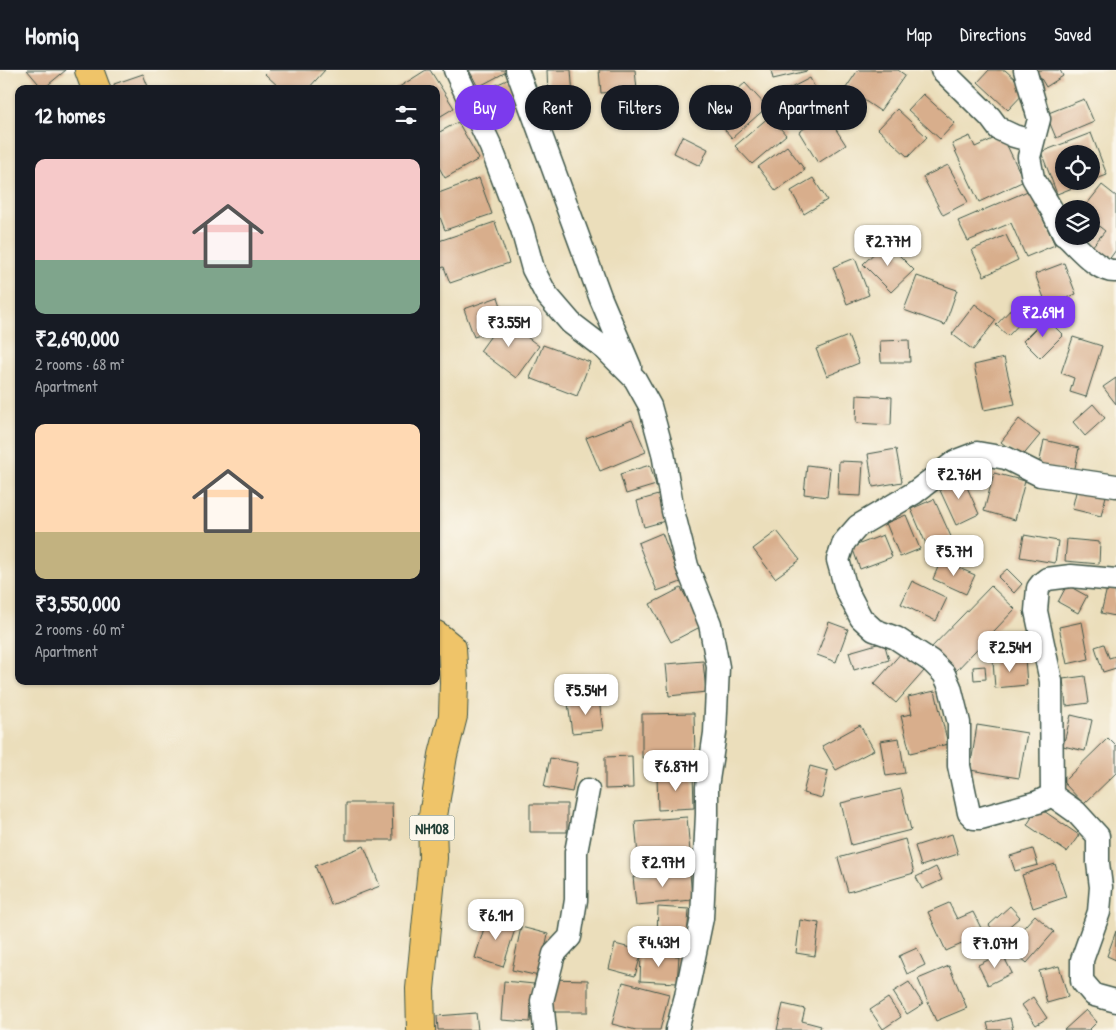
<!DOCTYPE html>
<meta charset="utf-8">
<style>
:root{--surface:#171b24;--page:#20242c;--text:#f1f3f6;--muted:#9ea1a6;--line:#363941;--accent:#7c3aed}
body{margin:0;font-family:"Patrick Hand",sans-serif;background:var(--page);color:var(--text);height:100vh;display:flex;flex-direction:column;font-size:19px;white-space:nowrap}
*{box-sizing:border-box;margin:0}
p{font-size:16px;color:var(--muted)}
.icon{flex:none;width:28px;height:28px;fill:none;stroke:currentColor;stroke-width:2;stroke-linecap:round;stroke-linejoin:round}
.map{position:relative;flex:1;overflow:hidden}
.panel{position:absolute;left:15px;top:15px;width:425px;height:600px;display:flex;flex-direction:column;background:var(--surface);border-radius:10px;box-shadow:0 1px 4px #0004}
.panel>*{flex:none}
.hud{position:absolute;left:455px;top:15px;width:475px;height:45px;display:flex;gap:10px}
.tools{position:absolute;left:1055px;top:75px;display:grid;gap:10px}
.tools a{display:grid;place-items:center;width:45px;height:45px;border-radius:50%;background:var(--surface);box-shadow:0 1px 4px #0004;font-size:25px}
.price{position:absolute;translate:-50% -42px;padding:0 11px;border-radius:10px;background:#fff;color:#222;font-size:16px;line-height:32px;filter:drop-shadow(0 1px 2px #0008)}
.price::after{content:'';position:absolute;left:50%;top:30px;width:15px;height:11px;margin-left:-8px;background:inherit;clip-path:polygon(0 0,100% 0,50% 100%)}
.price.selected{background:var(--accent);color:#fff}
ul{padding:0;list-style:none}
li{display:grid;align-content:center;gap:10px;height:265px;padding:0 20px}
li span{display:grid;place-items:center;height:155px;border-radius:10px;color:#555}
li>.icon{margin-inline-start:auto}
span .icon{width:90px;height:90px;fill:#fffc;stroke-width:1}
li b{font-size:21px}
h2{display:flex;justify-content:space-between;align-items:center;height:60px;padding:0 20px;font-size:21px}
.pill{padding:0 18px;border-radius:22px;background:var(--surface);box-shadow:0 1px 4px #0004;font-size:18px;line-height:45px}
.pill.selected{background:var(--accent);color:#fff}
header{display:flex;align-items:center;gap:30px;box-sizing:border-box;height:70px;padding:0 25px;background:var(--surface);border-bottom:1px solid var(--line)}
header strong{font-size:24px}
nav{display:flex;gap:28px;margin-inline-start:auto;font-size:18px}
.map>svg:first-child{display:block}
</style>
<header>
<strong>Homiq</strong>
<nav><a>Map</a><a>Directions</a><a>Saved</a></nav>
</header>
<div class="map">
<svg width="1116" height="960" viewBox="0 0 1116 960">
<rect width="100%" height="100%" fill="#fbf7ec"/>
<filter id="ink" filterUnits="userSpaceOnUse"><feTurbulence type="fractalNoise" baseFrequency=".02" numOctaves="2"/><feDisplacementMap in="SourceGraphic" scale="10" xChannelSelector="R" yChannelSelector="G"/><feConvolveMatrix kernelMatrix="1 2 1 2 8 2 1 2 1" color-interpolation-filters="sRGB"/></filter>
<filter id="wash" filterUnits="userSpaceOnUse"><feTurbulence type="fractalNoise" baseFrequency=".0096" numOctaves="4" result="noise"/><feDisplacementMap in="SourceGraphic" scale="20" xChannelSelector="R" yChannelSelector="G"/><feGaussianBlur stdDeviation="1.12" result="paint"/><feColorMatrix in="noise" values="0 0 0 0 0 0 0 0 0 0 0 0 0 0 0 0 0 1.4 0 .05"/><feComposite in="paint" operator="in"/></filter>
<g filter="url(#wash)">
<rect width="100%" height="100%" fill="#ebdebb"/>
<g id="blocks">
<path fill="#d8ae8c" d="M 27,0 L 66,0 L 43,19 Z
M 269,0 L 325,0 L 308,19 L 281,19 L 265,4 Z
M 426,0 L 430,0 L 454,38 L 436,49 L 436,19 L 396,19 Z
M 469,0 L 510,0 L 478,17 Z
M 547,0 L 571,0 L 573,26 L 548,28 Z
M 599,0 L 635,0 L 637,20 L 601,23 Z
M 771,0 L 807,0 L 807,1 L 773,9 Z
M 858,0 L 898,0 L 905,5 L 880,41 L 846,18 Z
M 989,0 L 1005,0 L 1027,20 L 1008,40 L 978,12 Z
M 1036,0 L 1060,0 L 1063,6 L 1046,17 Z
M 143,4 L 149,19 L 115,19 L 114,14 Z
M 810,8 L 823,34 L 806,42 L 801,32 L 790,37 L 783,22 Z
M 509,9 L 522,34 L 494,47 L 481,22 Z
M 745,13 L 767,37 L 732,68 L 710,43 Z
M 923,24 L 955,53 L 940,69 L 908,40 Z
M 1084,29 L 1094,52 L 1056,68 L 1046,44 Z
M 897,39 L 927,67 L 908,87 L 878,59 Z
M 826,44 L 846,75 L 818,93 L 799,62 Z
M 770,46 L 786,65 L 752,94 L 735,76 Z
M 458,52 L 479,89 L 445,108 L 436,92 L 436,64 Z
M 1091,63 L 1107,105 L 1091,111 L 1091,84 L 1064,84 L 1064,111 L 1090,111 L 1057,124 L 1041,82 Z
M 1002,65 L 1024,111 L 979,132 L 952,74 L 970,66 L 975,77 Z
M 682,66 L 708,79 L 700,96 L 674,83 Z
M 787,76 L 805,100 L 776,121 L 758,97 Z
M 948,95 L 968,132 L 943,145 L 923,107 Z
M 479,108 L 492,144 L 445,160 L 436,137 L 436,124 Z
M 813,108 L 827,130 L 804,144 L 791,121 Z
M 1102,115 L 1116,126 L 1116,180 L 1108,191 L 1091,178 L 1105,161 L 1091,150 L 1091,139 L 1083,139 Z
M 1030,120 L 1055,175 L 1026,187 L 1011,153 L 968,171 L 958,151 Z
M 495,152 L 509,193 L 450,213 L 444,197 L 436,200 L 438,176 L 436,172 Z
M 1006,165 L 1018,190 L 984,206 L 972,180 Z
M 886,172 L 914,200 L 891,222 L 863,194 Z
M 855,188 L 869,225 L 847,234 L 833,197 Z
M 1064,193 L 1076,224 L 1047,236 L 1035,204 Z
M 917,206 L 957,220 L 945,255 L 904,240 Z
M 498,227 L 504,245 L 489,250 L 493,261 L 474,267 L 464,239 Z
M 975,234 L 996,250 L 973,280 L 952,264 Z
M 1015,235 L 1027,246 L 1008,266 L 996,255 Z
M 1046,248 L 1063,265 L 1040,288 L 1023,271 Z
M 503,249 L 539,276 L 516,308 L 480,281 Z
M 848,266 L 859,293 L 827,306 L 816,279 Z
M 1073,267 L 1102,276 L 1086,327 L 1070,322 L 1074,308 L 1061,303 Z
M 909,270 L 910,292 L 881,292 L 880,271 Z
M 543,275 L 590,292 L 577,326 L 530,308 Z
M 1004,288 L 1015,334 L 984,340 L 974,295 Z
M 1116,308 L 1116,334 L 1103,317 Z
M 857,325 L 892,327 L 891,355 L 856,353 Z
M 1093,334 L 1105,348 L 1085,366 L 1073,352 Z
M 1019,349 L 1040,365 L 1021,388 L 1001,372 Z
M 632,350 L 646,382 L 600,401 L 586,368 Z
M 1044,370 L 1079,378 L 1074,403 L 1039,395 Z
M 896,379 L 902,412 L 873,417 L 868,384 Z
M 839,391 L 863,392 L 861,426 L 838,425 Z
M 650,395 L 656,415 L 626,424 L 620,404 Z
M 807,395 L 830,398 L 827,427 L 804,424 Z
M 994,403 L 1025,411 L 1015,450 L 984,441 Z
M 962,406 L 979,444 L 956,455 L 938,416 Z
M 1077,418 L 1106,426 L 1101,446 L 1072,439 Z
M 658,425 L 665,451 L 644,457 L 637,431 Z
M 934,429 L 953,471 L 929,481 L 911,439 Z
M 906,445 L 920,479 L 900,487 L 886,453 Z
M 777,461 L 800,490 L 775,508 L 753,479 Z
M 662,463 L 681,512 L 657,521 L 638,473 Z
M 883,465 L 892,487 L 860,499 L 852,477 Z
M 1024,465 L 1058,471 L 1055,493 L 1020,487 Z
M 1067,469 L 1100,472 L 1099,494 L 1065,491 Z
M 941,490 L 975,505 L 966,524 L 933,509 Z
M 1007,499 L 1022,514 L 1014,523 L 998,507 Z
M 912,511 L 947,528 L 936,551 L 901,534 Z
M 1067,515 L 1087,526 L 1078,543 L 1058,532 Z
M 991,516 L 1015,539 L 954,603 L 929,580 Z
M 681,518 L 702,556 L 671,572 L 650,534 Z
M 1107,518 L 1116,520 L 1115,546 L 1101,543 Z
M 829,552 L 848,559 L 836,592 L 817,585 Z
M 1082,552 L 1089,589 L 1067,594 L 1059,557 Z
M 884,572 L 889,590 L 854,600 L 849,582 Z
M 1104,574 L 1109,588 L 1116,586 L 1116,598 L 1103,602 L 1095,577 Z
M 902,582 L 924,601 L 896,633 L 874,614 Z
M 1025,588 L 1027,615 L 995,618 L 993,591 Z
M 703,591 L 706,622 L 669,626 L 666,594 Z
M 985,596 L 986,609 L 974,610 L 973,597 Z
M 1085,606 L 1089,633 L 1066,636 L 1063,609 Z
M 935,621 L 948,674 L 910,683 L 901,646 L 912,644 L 908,627 Z
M 599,629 L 603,660 L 572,663 L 568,633 Z
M 694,643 L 695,687 L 642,688 L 642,644 Z
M 1071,645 L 1092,650 L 1085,681 L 1063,676 Z
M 860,655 L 874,680 L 836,700 L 822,676 Z
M 977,655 L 1027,663 L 1019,708 L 970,700 Z
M 899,668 L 905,703 L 886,706 L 880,671 Z
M 1108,668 L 1116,676 L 1116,703 L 1084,734 L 1063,712 Z
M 632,686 L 633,718 L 605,719 L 605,687 Z
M 550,688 L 578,693 L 572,722 L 544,717 Z
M 810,696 L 828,701 L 822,728 L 803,723 Z
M 693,703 L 694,738 L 658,740 L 657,705 Z
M 901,719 L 911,760 L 851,775 L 841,733 Z
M 346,733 L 392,733 L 393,770 L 346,770 Z
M 530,734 L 567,734 L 567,762 L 530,762 Z
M 1038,737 L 1079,765 L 1067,782 L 1027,755 Z
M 687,747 L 691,794 L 639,798 L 635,751 Z
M 952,764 L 958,784 L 921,796 L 915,776 Z
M 905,769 L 914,803 L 848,822 L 838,788 Z
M 364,776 L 380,816 L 331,835 L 315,796 Z
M 1033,779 L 1038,795 L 1015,801 L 1010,786 Z
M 1055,794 L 1066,827 L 1033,838 L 1022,805 Z
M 936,797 L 942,810 L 922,819 L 916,807 Z
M 690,802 L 692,830 L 636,835 L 633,807 Z
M 949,833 L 957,849 L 973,842 L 984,864 L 946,881 L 928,842 Z
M 1010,836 L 1020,847 L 998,866 L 989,855 Z
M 658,837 L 689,839 L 687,869 L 657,868 Z
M 488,845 L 517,853 L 503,897 L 475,888 Z
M 1035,845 L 1054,862 L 1027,893 L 1007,876 Z
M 800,850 L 819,853 L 815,886 L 796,883 Z
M 521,857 L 548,864 L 539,906 L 512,900 Z
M 1116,861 L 1116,890 L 1107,886 Z
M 615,874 L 642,881 L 635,906 L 609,899 Z
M 917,878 L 925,895 L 907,904 L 899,886 Z
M 1002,883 L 1012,903 L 988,915 L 978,895 Z
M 641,884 L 679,886 L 677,913 L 640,911 Z
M 949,896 L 967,938 L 936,951 L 918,909 Z
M 1059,896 L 1068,927 L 1047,933 L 1039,901 Z
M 548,909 L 588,910 L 588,942 L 548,942 Z
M 504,911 L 534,914 L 530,952 L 501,950 Z
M 623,912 L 669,924 L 660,960 L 636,960 L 612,954 Z
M 909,912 L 923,934 L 907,944 L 893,922 Z
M 1033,927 L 1047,948 L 1036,955 L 1022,935 Z
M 888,928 L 901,947 L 883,959 L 870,940 Z
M 783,934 L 805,939 L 802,951 L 821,956 L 819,960 L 777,960 Z
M 1086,940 L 1097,952 L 1089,960 L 1064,960 Z
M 476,943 L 478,960 L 438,960 L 437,946 Z
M 1010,948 L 1013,960 L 989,960 L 987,953 Z"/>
</g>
</g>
<g filter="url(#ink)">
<use href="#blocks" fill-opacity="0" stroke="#3e5548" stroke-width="1"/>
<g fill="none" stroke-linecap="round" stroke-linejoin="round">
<g stroke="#3e5548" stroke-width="25">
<path id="minor" d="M 455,0 L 491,77 L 522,159 L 533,199 L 546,224 L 571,253 L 605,279 L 635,309 L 650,336 L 663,383 L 673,441 L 687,496 L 710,554 L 718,597 L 715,663 L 707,717 L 707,744 L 702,848 L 686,926 L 677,960
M 517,0 L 601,229 L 630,297
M 942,0 L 990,47 L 999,59 L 1014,66 L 1032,71
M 1025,0 L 1039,49 L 1029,87 L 1033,108 L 1053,142 L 1064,165
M 1066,166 C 1078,177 1099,203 1116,201
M 1116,416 L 1040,405 L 1006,388 L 977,383 L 956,391 L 914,423 L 858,456 L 844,472 L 838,490 L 846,519 L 861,548 L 874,560 L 896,568 L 931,591 L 944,604 L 950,617 L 959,653 L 959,696 L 969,743 L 974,748 L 981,748 L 1038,732 L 1052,725 L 1076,742 L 1098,766 L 1098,793 L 1101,817 L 1099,842 L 1082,890 L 1082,911 L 1094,925 L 1116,931
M 1052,725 L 1051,611 L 1036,541 L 1038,518 L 1042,513 L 1047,509 L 1071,506 L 1116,510
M 545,960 L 542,931 L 554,884 L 570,867 L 576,830 L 576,782 L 588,720"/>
</g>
<g stroke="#3e5548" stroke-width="30">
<path id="highway" d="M 89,0 L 96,19
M 421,960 L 420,919 L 433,788 L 432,752 L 443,685 L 453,646 L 454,612 L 452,578 L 436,565"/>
</g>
<use href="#minor" stroke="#fff" stroke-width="22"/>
<use href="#highway" stroke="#efc469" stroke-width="28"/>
</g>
</g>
<g text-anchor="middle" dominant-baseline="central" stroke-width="4" stroke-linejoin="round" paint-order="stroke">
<rect fill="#fbf7ec" stroke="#61756b" stroke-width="1" x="409.5" y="745.5" width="45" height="25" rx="4"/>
<g font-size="15" font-weight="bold" fill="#1f3d34">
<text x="432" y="758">NH108</text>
</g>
</g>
</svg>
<div class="tools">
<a><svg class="icon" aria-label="locate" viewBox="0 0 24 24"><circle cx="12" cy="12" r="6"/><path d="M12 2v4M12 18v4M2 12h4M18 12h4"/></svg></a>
<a><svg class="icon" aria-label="layers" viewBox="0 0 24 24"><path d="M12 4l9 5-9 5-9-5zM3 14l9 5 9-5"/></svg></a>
</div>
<b class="price" style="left:888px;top:197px">₹2.77M</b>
<b class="price selected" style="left:1043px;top:268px">₹2.69M</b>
<b class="price" style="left:509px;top:278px">₹3.55M</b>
<b class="price" style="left:959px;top:430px">₹2.76M</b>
<b class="price" style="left:954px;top:507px">₹5.7M</b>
<b class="price" style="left:1010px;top:603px">₹2.54M</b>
<b class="price" style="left:586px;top:646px">₹5.54M</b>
<b class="price" style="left:676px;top:722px">₹6.87M</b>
<b class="price" style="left:663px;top:818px">₹2.97M</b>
<b class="price" style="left:496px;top:871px">₹6.1M</b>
<b class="price" style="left:659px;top:898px">₹4.43M</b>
<b class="price" style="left:995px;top:899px">₹7.07M</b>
<div class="hud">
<a class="pill selected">Buy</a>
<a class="pill">Rent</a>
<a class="pill">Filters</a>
<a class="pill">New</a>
<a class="pill">Apartment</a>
</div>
<section class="panel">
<h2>12 homes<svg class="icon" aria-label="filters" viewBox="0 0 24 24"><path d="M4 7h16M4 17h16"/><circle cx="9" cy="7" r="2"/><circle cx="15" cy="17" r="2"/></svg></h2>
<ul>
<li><span style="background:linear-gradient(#f6c9c9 65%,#7fa58c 0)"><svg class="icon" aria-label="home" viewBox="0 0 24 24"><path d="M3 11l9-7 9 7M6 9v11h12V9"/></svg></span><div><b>₹2,690,000</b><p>2 rooms · 68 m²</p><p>Apartment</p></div></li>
<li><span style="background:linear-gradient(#ffd9b3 70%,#c2b280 0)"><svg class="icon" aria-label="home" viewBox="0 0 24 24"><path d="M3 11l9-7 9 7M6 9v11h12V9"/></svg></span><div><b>₹3,550,000</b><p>2 rooms · 60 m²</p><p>Apartment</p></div></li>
</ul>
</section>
</div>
